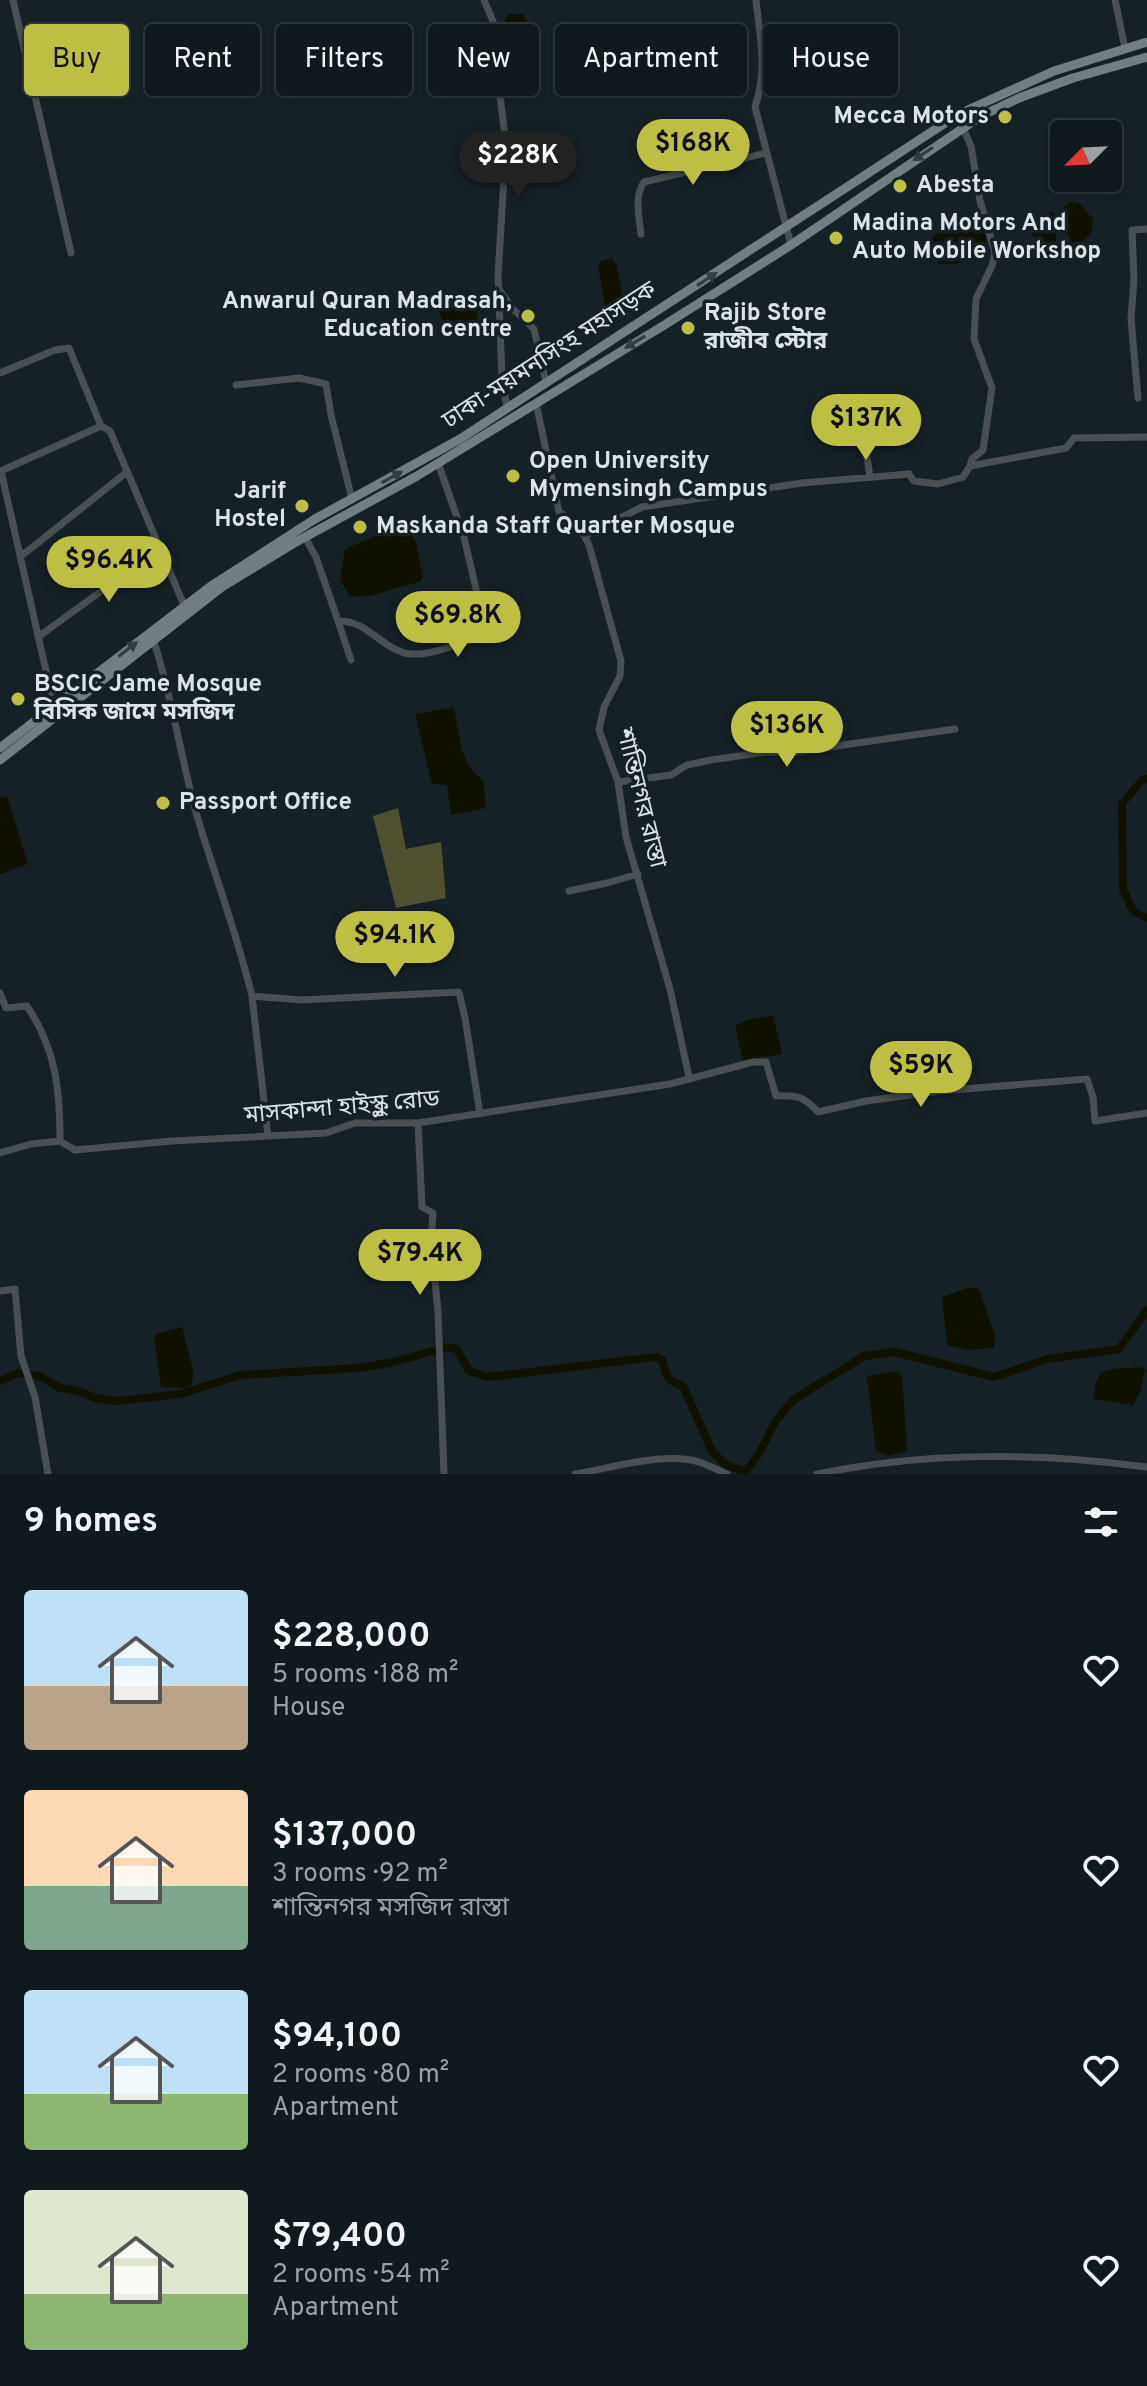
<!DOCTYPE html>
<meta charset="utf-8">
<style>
:root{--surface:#10191d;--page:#1e262a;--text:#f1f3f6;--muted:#9ca0a4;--line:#30383b;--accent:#bdbf43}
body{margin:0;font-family:Overpass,"Noto Sans Bengali",sans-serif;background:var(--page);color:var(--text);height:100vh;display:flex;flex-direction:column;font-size:30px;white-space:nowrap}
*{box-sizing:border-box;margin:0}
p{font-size:26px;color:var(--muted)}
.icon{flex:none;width:44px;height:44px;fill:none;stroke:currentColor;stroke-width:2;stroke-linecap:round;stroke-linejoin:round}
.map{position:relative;height:1474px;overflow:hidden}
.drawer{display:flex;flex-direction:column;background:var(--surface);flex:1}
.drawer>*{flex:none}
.banner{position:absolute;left:24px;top:24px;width:1100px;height:72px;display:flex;gap:16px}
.needle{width:52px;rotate:246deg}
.controls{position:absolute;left:1050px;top:120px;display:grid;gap:16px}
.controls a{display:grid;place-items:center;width:72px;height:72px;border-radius:8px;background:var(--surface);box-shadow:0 2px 6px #0004,0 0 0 2px var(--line);font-size:40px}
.price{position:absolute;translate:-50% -68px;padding:0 18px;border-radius:28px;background:var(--accent);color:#111;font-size:26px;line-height:52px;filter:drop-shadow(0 2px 4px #0008)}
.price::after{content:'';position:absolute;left:50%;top:48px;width:24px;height:18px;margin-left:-12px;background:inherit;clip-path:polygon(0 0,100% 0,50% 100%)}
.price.active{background:#222;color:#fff}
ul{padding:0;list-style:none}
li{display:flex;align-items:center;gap:24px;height:200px;padding:0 24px}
li span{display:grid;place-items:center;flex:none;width:224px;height:160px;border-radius:8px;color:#555}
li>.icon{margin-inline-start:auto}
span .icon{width:96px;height:96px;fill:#fffc;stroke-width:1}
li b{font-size:34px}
h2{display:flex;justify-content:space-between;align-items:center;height:96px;padding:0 24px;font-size:34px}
.chip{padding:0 28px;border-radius:8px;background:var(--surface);box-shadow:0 2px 6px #0004,0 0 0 2px var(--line);font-size:28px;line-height:72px}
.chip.active{background:var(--accent);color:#111}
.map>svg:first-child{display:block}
</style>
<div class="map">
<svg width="1147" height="1474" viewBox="0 0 1147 1474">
<rect width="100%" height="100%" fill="#162127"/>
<path fill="#4f502f" d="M 398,808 L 406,849 L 441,842 L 446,898 L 396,908 L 373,816 Z"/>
<path fill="#110" d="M 509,14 L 523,14 L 527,25 L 534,32 L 538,45 C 531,51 519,53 510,50 L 505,18 Z
M 1071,202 L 1080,204 L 1093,219 L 1092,231 L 1082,243 L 1072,242 L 1064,226 L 1063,207 Z
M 1051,212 L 1056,215 L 1056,244 L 1043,245 L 1032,235 L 1032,219 Z
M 975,222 L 980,223 L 986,236 L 986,253 C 974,261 953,266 939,264 L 932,256 L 933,236 L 950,225 Z
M 612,259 L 616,264 L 624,300 L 619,306 L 608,308 L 605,306 L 598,266 L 602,260 Z
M 467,296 L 477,304 L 477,321 L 459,329 L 447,329 L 437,308 L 448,300 Z
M 406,520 L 416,543 L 423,577 L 421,581 L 370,596 L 350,597 L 340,580 L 345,549 L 373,537 L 387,525 Z
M 454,707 C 459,734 459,763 483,780 L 486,808 L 451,815 L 447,785 L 432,784 L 415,714 Z
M 7,796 L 28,864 L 0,874 L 0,798 Z
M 773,1015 L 782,1054 L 743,1060 L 735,1026 L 748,1020 Z
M 970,1287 L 979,1289 L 995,1335 L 994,1348 L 967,1350 L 947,1345 L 942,1297 Z
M 182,1327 L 194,1374 L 191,1385 L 184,1388 L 161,1387 L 154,1337 L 158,1333 Z
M 1140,1367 L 1145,1370 L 1140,1392 L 1133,1405 L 1094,1399 C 1094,1363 1111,1370 1140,1367 Z
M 896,1371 L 902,1376 L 907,1451 L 889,1456 L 876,1451 L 867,1376 Z"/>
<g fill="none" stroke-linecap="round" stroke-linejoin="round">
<path stroke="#110" stroke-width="8" d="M 1147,779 L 1142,780 L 1122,804 L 1123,889 L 1133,911 L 1147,918
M 0,1381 L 18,1373 L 39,1376 L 58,1387 L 81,1392 L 95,1398 L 117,1401 L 180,1394 L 241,1375 L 359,1368 L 389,1363 L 448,1347 L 457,1349 L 469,1371 L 488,1377 L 656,1357 L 662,1360 C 668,1378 664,1379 683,1386 L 712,1451 L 727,1466 L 746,1471
M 745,1473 L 760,1452 L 775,1422 L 793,1400 L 864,1356 L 895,1352 L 994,1377 L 1048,1359 L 1119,1349 L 1147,1310"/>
<path stroke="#494f52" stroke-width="7" d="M 13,0 L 71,253
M 484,0 L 495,26 L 497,71 L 506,145 L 498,275 L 502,377 L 507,409
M 756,0 C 760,39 768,68 755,107 L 791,245
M 1115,0 L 1125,48
M 963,128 L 971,146 L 980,201 L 995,253 L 992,266 L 976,299 L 974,339 L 992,388 L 983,450 L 972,459 L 970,466
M 641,234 C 639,217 634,196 644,182 L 766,153
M 500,291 L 513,309 L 534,329 L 546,382
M 0,373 L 55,350 L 69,348 L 101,426 L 110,431 L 184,605
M 236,385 L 299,378 L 326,384 L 331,415 L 352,499
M 858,397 L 870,477
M 1138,398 L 1131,319 L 1134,279 L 1132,230 L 1147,229
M 536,403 L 559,512 L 578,524 L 589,545 L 621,661 L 620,676 L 604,707 L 599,730 L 618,782 L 626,837 L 670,989 L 689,1077
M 584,536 L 642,507 L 802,483 L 909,474 L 914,481 L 938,484 L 963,477 L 970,466 L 1066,448 L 1074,438 L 1147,437
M 305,537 L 316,557 L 338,621 C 369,620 383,652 412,654 C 434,655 460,643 481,637 L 486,632 L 464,537 L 438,463
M 20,557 L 127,472
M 338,621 L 351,660
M 38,637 L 162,547
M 154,642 C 172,697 180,753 195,809 C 213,871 237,933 252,996
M 51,693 L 1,471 L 101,426
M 618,782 L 671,775 L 687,765 L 711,760 L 766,752 L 795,752 L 955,729
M 569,891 L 607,883 L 638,874
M 0,993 L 6,1008 L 27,1006 C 56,1049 60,1090 60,1141
M 418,1123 L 422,1207 L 433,1213 L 431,1242 L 438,1311 L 444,1474
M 268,1136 L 252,996 L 302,1000 L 459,992 L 465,1018 L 480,1114
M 0,1153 L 31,1144 L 60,1141 L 75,1150 L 172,1141 L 326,1133 L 355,1123 L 418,1123 L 670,1084 L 753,1062 L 766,1062 L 776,1096 C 796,1095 804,1096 818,1112 L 866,1101 L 940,1091 L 1087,1079 L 1093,1097 L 1095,1121 L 1147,1113
M 0,1291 L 15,1289 L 21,1356 L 35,1397 L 48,1474
M 575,1474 C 610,1468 649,1456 684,1459 C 700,1460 713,1468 727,1474
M 817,1474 C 923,1452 1039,1452 1147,1467"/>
<path stroke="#737e84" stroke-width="9" d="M 0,748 L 211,586 L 315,519 L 460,439 L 959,114 L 1054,71 L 1147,42
M 0,760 L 222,587 L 296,542 L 417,476 L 666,324 L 791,245 L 981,116 L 1019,98 L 1073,78 L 1147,57"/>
</g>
<defs><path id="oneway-solid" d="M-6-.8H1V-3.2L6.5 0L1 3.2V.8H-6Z" transform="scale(2)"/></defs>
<g fill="#323d43">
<use href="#oneway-solid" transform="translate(923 154) rotate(146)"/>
<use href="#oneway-solid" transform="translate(707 279) rotate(-33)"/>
<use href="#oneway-solid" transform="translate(635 342) rotate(149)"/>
<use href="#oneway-solid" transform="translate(392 477) rotate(-29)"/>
<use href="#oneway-solid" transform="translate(128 649) rotate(-38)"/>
</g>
<g fill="#bdbf43" stroke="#162127" stroke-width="3">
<circle cx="1005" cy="117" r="8"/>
<circle cx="900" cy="186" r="8"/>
<circle cx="836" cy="238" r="8"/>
<circle cx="528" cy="316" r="8"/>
<circle cx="688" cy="328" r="8"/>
<circle cx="513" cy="476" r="8"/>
<circle cx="302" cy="506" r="8"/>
<circle cx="360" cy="527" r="8"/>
<circle cx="18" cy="699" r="8"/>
<circle cx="163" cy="803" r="8"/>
</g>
<g text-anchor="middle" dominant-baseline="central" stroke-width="7" stroke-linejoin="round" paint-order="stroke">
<g font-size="24" font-weight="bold" fill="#dce3e7" stroke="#162127" text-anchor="start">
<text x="989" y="117" text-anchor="end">Mecca Motors</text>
<text x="916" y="186">Abesta</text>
<text x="852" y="224">Madina Motors And<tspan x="852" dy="28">Auto Mobile Workshop</tspan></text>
<text x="512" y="302" text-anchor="end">Anwarul Quran Madrasah,<tspan x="512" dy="28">Education centre</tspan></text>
<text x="704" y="314">Rajib Store<tspan x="704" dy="28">রাজীব স্টোর</tspan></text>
<text x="529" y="462">Open University<tspan x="529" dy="28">Mymensingh Campus</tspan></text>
<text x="286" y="492" text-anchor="end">Jarif<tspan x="286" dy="28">Hostel</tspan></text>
<text x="376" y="527">Maskanda Staff Quarter Mosque</text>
<text x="34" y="685">BSCIC Jame Mosque<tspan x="34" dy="28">বিসিক জামে মসজিদ</tspan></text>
<text x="179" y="803">Passport Office</text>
</g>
<g font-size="24" fill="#dce3e7" stroke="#162127">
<text transform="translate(550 356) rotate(-33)">ঢাকা-ময়মনসিংহ মহাসড়ক</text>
<text transform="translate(640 798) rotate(76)">শান্তিনগর রাস্তা</text>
<text transform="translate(342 1108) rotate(-5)">মাসকান্দা হাইস্কুল রোড</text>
</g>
</g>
</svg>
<div class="controls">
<a><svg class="needle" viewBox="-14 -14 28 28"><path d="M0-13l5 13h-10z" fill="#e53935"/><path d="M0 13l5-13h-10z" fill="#9ca0a4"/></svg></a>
</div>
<b class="price" style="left:693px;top:187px">$168K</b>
<b class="price active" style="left:518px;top:199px">$228K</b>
<b class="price" style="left:866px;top:462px">$137K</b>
<b class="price" style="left:109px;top:604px">$96.4K</b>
<b class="price" style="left:458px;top:659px">$69.8K</b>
<b class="price" style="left:787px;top:769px">$136K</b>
<b class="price" style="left:395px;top:979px">$94.1K</b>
<b class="price" style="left:921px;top:1109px">$59K</b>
<b class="price" style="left:420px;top:1297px">$79.4K</b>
<div class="banner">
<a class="chip active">Buy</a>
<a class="chip">Rent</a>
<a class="chip">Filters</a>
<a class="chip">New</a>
<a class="chip">Apartment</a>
<a class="chip">House</a>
</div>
</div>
<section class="drawer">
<h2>9 homes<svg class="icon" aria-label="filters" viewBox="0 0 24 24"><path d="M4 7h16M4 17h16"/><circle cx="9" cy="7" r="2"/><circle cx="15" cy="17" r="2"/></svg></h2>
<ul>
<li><span style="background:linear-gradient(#bfe0f5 60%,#b9a48a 0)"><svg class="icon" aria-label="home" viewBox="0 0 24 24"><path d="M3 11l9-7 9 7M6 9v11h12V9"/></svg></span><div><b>$228,000</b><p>5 rooms · 188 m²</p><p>House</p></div><svg class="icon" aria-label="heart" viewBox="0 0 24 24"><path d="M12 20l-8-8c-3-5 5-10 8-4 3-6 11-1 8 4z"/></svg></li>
<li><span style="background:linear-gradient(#ffd9b3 60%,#7fa58c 0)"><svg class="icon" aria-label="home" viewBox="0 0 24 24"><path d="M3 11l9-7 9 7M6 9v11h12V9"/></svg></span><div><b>$137,000</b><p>3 rooms · 92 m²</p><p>শান্তিনগর মসজিদ রাস্তা</p></div><svg class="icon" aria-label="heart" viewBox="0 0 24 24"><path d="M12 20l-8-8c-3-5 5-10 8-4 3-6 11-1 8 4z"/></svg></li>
<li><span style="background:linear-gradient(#bfe0f5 65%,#8fb573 0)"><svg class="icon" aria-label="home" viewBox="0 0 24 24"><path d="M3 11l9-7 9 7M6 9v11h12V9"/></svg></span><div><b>$94,100</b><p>2 rooms · 80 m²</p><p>Apartment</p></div><svg class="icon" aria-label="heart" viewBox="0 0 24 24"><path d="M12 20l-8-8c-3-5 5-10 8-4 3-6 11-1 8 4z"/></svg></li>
<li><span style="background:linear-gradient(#dfe7d0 65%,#8fb573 0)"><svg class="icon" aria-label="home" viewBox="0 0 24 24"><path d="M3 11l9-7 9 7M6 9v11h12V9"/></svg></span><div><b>$79,400</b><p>2 rooms · 54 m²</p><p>Apartment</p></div><svg class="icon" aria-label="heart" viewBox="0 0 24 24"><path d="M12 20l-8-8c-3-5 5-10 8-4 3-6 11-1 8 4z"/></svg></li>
</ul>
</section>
